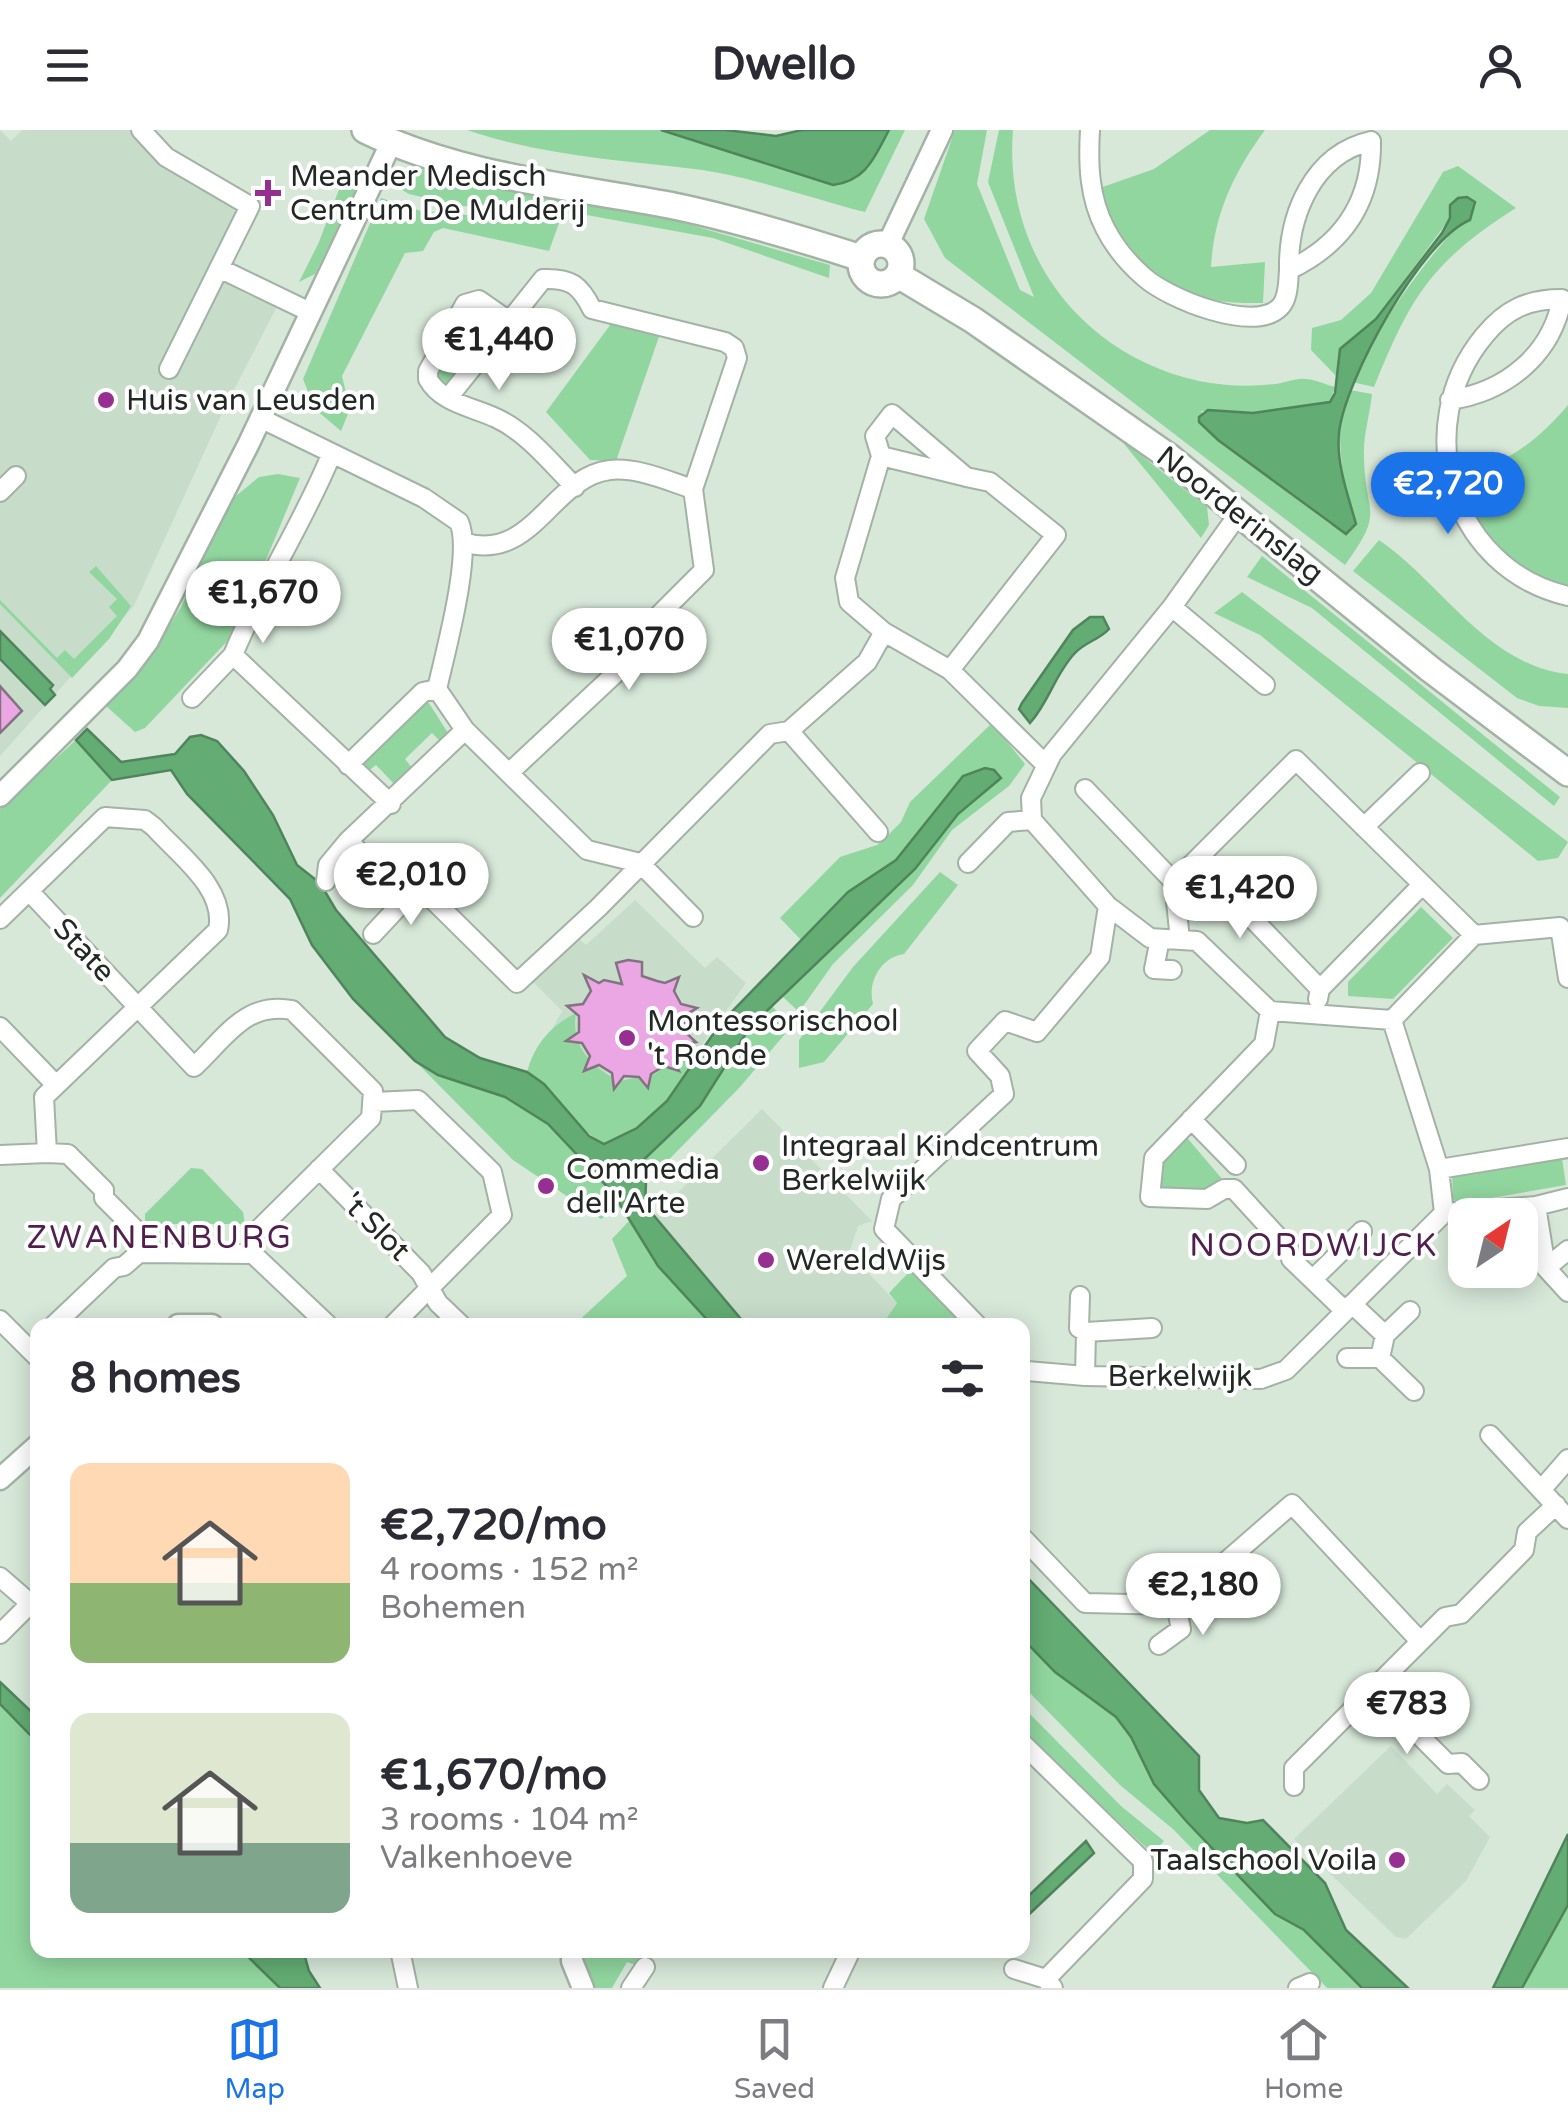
<!DOCTYPE html>
<meta charset="utf-8">
<style>
:root{--surface:#fff;--page:#f2f2f3;--text:#2b2b33;--muted:#7c7c81;--line:#e1e1e2;--accent:#1a73e8}
body{margin:0;font-family:"Varela Round",sans-serif;background:var(--page);color:var(--text);height:100vh;display:flex;flex-direction:column;font-size:38px;white-space:nowrap}
*{box-sizing:border-box;margin:0}
p{font-size:32px;color:var(--muted)}
.icon{flex:none;width:55px;height:55px;fill:none;stroke:currentColor;stroke-width:2;stroke-linecap:round;stroke-linejoin:round}
.map{position:relative;flex:1;overflow:hidden}
.drawer{position:absolute;left:30px;top:1188px;width:1000px;height:640px;display:flex;flex-direction:column;background:var(--surface);border-radius:20px;box-shadow:0 5px 25px #0003}
.drawer>*{flex:none}
.needle{width:65px;rotate:35deg}
.buttons{position:absolute;left:1448px;top:1068px;display:grid;gap:20px}
.buttons a{display:grid;place-items:center;width:90px;height:90px;border-radius:20px;background:var(--surface);box-shadow:0 5px 25px #0003;font-size:50px}
.price{position:absolute;translate:-50% -85px;padding:0 22px;border-radius:35px;background:#fff;color:#222;font-size:32px;line-height:65px;filter:drop-shadow(0 2px 5px #0008)}
.price::after{content:'';position:absolute;left:50%;top:60px;width:30px;height:22px;margin-left:-15px;background:inherit;clip-path:polygon(0 0,100% 0,50% 100%)}
.price.selected{background:var(--accent);color:#fff}
ul{padding:0;list-style:none}
li{display:flex;align-items:center;gap:30px;height:250px;padding:0 40px}
li span{display:grid;place-items:center;flex:none;width:280px;height:200px;border-radius:20px;color:#555}
li>.icon{margin-inline-start:auto}
span .icon{width:120px;height:120px;fill:#fffc;stroke-width:1}
li b{font-size:42px}
h2{display:flex;justify-content:space-between;align-items:center;height:120px;padding:0 40px;font-size:42px}
header{display:flex;justify-content:space-between;align-items:center;height:130px;padding:0 40px;background:var(--surface);font-size:45px;font-weight:700}
.tab-bar{display:flex;justify-content:space-around;align-items:center;height:140px;border-top:2px solid var(--line);background:var(--surface);font-size:28px;color:var(--muted)}
.tab-bar a{display:grid;justify-items:center;gap:5px}
.tab-bar .selected{color:var(--accent)}
.map>svg:first-child{display:block}
</style>
<header><svg class="icon" aria-label="menu" viewBox="0 0 24 24"><path d="M4 6h16M4 12h16M4 18h16"/></svg>Dwello<svg class="icon" aria-label="person" viewBox="0 0 24 24"><circle cx="12" cy="8" r="4"/><path d="M4 21q1-7 8-7t8 7"/></svg></header>
<div class="map">
<svg width="1568" height="1858" viewBox="0 0 1568 1858">
<rect width="100%" height="100%" fill="#d7e8d9"/>
<path fill="#c7ddca" d="M 0,0 L 11,11 L 22,0 L 134,0 L 244,77 L 219,132 L 283,165 L 224,279 L 134,476 L 0,626 Z
M 635,770 L 705,838 L 717,827 L 746,853 L 688,934 L 607,1005 L 531,938 L 562,881 L 533,852 L 576,806 L 586,815 Z
M 762,979 L 872,1091 L 858,1096 L 849,1123 L 897,1173 L 882,1195 L 746,1195 L 653,1087 Z
M 1391,1616 L 1437,1664 L 1447,1654 L 1475,1680 L 1469,1686 L 1490,1707 L 1466,1751 L 1406,1809 L 1396,1807 L 1294,1709 Z"/>
<path fill="#91d69f" d="M 467,0 L 660,0 L 868,39 L 889,0 L 905,0 L 865,82 C 812,69 747,45 694,39 C 618,30 540,25 467,0 Z
M 955,0 L 987,0 L 977,54 L 1020,160 L 1034,167 L 988,52 L 999,0 L 1013,0 C 1003,121 1080,225 1199,251 C 1223,256 1251,257 1275,254 C 1285,253 1296,248 1305,249 C 1315,249 1326,255 1335,257 L 1330,272 L 1322,275 L 1253,283 L 1201,281 L 1218,310 L 1331,395 L 1343,349 L 1339,299 L 1350,260 L 1372,264 C 1370,284 1363,306 1364,326 C 1365,387 1386,379 1345,435 L 945,128 L 924,89 Z
M 1210,0 L 1265,0 C 1234,42 1214,84 1211,137 L 1265,132 L 1263,173 C 1170,175 1131,144 1097,59 L 1154,39 Z
M 1458,36 L 1516,78 C 1431,132 1411,166 1374,257 L 1352,252 C 1379,194 1416,143 1458,95 L 1450,88 L 1376,189 L 1340,219 L 1337,247 L 1311,220 L 1312,198 L 1341,190 L 1371,163 L 1443,42 Z
M 411,37 L 550,68 L 635,79 L 830,135 L 829,148 L 713,108 L 559,80 L 460,76 L 409,64 L 389,52 Z
M 343,49 L 357,57 L 315,144 L 299,152 L 319,112 Z
M 381,68 L 421,81 L 559,93 L 549,121 L 443,98 L 434,102 L 423,121 L 405,123 L 342,246 L 350,279 L 341,301 L 315,279 L 303,249 Z
M 465,173 L 509,191 L 448,268 L 431,255 Z
M 616,187 L 661,201 L 616,331 L 590,330 L 546,282 Z
M 1568,275 L 1568,456 C 1498,440 1485,408 1457,348 C 1504,335 1536,313 1568,275 Z
M 1120,309 L 1207,377 L 1209,395 L 1201,408 Z
M 278,344 L 300,348 L 236,502 L 145,598 L 135,602 L 105,575 L 155,518 L 181,477 L 231,370 L 259,347 Z
M 1379,410 C 1441,452 1486,535 1568,544 L 1568,578 L 1539,576 L 1517,568 L 1353,441 Z
M 1262,426 L 1560,667 L 1554,676 L 1312,478 L 1247,447 Z
M 96,436 L 131,476 L 109,509 L 72,548 L 0,474 L 0,470 L 57,528 L 65,520 L 74,529 L 117,486 L 109,477 L 117,469 L 89,442 Z
M 1242,462 L 1568,712 L 1558,728 L 1538,731 L 1260,505 L 1214,483 Z
M 427,570 L 448,603 L 440,611 L 432,603 L 405,629 L 414,640 L 397,657 L 376,635 L 367,642 L 363,631 Z
M 992,593 L 1025,634 L 1009,656 L 952,700 L 913,755 L 833,834 L 799,882 L 782,866 L 915,739 L 958,684 L 919,702 L 896,730 L 848,762 L 803,812 L 780,788 L 840,727 L 877,715 L 889,704 L 901,692 L 910,672 Z
M 76,610 L 112,650 L 0,768 L 0,679 Z
M 940,742 L 958,755 L 904,824 C 881,827 867,852 873,874 L 824,932 L 799,938 L 799,910 L 853,837 Z
M 1421,777 L 1453,808 L 1393,869 L 1348,866 L 1348,852 Z
M 772,876 L 780,885 L 785,904 L 740,957 L 646,1053 L 635,1038 L 700,976 L 730,923 Z
M 576,883 C 570,916 592,937 619,951 L 655,944 L 677,924 L 693,937 C 671,970 642,1002 604,1014 C 572,996 556,962 527,942 C 534,915 551,895 576,883 Z
M 415,931 C 443,948 473,954 503,966 C 550,985 596,1034 621,1077 L 601,1089 L 513,1030 Z
M 1183,1003 L 1223,1050 C 1205,1062 1180,1067 1159,1056 L 1157,1033 Z
M 1561,1021 L 1566,1055 L 1457,1074 L 1453,1069 L 1452,1040 Z
M 191,1038 L 202,1039 L 243,1082 L 245,1094 L 145,1094 L 145,1084 Z
M 629,1091 L 658,1136 L 712,1195 L 574,1195 L 627,1146 L 612,1109 Z
M 910,1141 L 963,1195 L 882,1195 L 897,1173 L 889,1163 Z
M 1022,1509 L 1055,1542 L 1116,1587 L 1131,1607 L 1154,1654 L 1187,1692 L 1275,1784 L 1304,1800 L 1362,1858 L 1327,1858 L 1174,1700 L 1120,1655 L 1023,1556 Z
M 0,1574 L 37,1612 L 38,1820 L 241,1820 L 280,1858 L 0,1858 Z
M 1022,1576 L 1121,1676 L 1164,1711 L 1152,1723 L 1023,1603 Z
M 1568,1775 L 1568,1858 L 1522,1858 Z
M 581,1820 L 646,1820 L 638,1836 L 627,1832 L 612,1858 L 589,1858 Z"/>
<path fill="#63ac73" stroke="#50845b" stroke-width="2.5" d="M 661,0 L 725,0 L 776,6 L 802,0 L 889,0 C 874,28 866,51 833,55 Z
M 1467,67 L 1475,72 L 1470,90 C 1422,109 1344,251 1339,303 C 1336,334 1348,365 1356,394 L 1346,404 L 1218,310 L 1199,292 L 1199,287 L 1208,280 L 1253,283 L 1330,272 L 1335,263 L 1340,219 L 1376,189 L 1442,103 L 1450,88 L 1450,75 L 1458,68 Z
M 1090,487 L 1103,487 L 1109,499 C 1099,510 1085,512 1075,523 C 1055,544 1049,572 1030,593 L 1019,579 L 1022,573 L 1073,500 Z
M 0,501 L 53,555 L 50,559 L 55,565 L 45,575 L 0,529 Z
M 87,599 L 121,632 L 175,624 L 190,607 L 201,605 L 217,611 L 244,641 L 273,685 L 297,735 L 320,753 L 336,780 L 445,907 L 480,928 L 527,942 L 544,954 L 589,1006 L 604,1014 L 637,998 L 667,971 L 720,894 L 848,762 L 896,730 L 963,646 L 985,638 L 994,640 L 1001,648 L 958,684 L 915,739 L 750,897 L 700,976 L 635,1038 L 646,1053 L 645,1075 L 746,1195 L 712,1195 L 658,1136 L 613,1063 L 548,994 L 505,967 L 438,945 L 415,931 L 353,869 L 312,815 L 290,769 L 187,664 L 171,640 L 112,650 L 76,610 Z
M 1023,1443 L 1199,1626 L 1199,1660 L 1219,1688 L 1247,1693 L 1263,1690 L 1325,1753 L 1346,1800 L 1408,1858 L 1362,1858 L 1304,1800 L 1275,1784 L 1187,1692 L 1154,1654 L 1131,1607 L 1116,1587 L 1055,1542 L 1023,1509 Z
M 0,1552 L 37,1587 L 37,1612 L 0,1574 Z
M 1568,1704 L 1568,1775 L 1522,1858 L 1493,1858 Z
M 1086,1711 L 1094,1723 L 1023,1790 L 1023,1771 Z
M 241,1820 L 303,1820 L 309,1841 L 320,1858 L 280,1858 Z"/>
<path fill="#eaa7e4" stroke="#827380" stroke-width="2.5" d="M 0,556 L 22,581 L 0,603 Z
M 628,830 L 642,832 L 642,846 L 657,851 L 665,853 L 679,847 L 674,861 L 681,874 L 697,878 L 684,886 L 685,902 L 696,912 L 681,914 L 673,928 L 679,941 L 664,936 L 651,944 L 648,958 L 639,947 L 624,946 L 614,959 L 612,943 L 599,935 L 584,941 L 590,926 L 582,913 L 566,911 L 579,902 L 579,886 L 567,876 L 583,874 L 591,861 L 584,845 L 599,853 L 604,850 L 622,854 L 616,833 Z"/>
<g fill="none" stroke-linecap="round" stroke-linejoin="round">
<g stroke="#a2b2a4" stroke-width="22">
<path id="minor" d="M 141,0 L 166,27 L 250,76 L 169,239
M 1090,0 C 1088,34 1089,67 1105,98 C 1114,116 1129,134 1144,147 C 1167,168 1254,204 1280,177 C 1289,168 1288,151 1289,140
M 1371,11 C 1372,72 1343,114 1289,140 C 1288,85 1313,24 1371,11 Z
M 219,138 L 310,182
M 509,191 L 479,170 L 465,174 L 428,241 L 428,249 C 441,273 473,277 496,288 C 527,302 552,334 575,357
M 448,268 L 543,149 C 571,148 580,155 592,179 L 725,212 L 734,218 L 737,228 L 693,359
M 1450,270 C 1505,262 1551,226 1562,169 C 1528,169 1506,179 1484,206 C 1409,297 1451,439 1568,466
M 260,288 L 424,368 L 459,392 C 473,423 445,523 437,559 L 465,600 L 587,720 L 640,733 L 693,787
M 331,325 C 303,394 261,456 233,525 L 391,674
M 881,326 L 963,346
M 0,362 L 16,346
M 1240,382 L 1172,477 L 1052,624 L 1031,668 L 1032,690 L 1108,776 L 1150,808 L 1197,811 L 1270,881 L 1392,890 L 1439,1039 L 1444,1083
M 463,412 C 533,434 551,347 610,340 C 637,337 668,351 693,359 L 704,440 L 632,512 L 629,528 L 618,541 L 509,643
M 1172,477 L 1265,555
M 950,540 L 1056,405 L 990,352 L 966,347 L 892,284 L 875,306 L 881,326 L 845,448 L 849,472 L 884,502 L 950,540 L 1046,635
M 192,568 L 233,525
M 465,600 L 348,711 L 381,742 L 425,762 L 517,853 L 598,778 L 770,604 L 789,601
M 348,635 L 423,562 L 437,559
M 1085,659 L 1174,752
M 1364,697 L 1420,643
M 878,702 L 789,601 L 867,532 L 884,502
M 1196,730 L 1320,859
M 968,733 L 1008,692 L 1032,690
M 326,751 L 328,735 L 348,711
M 29,761 L 194,937 C 226,907 246,871 292,880 L 373,961 L 371,988 L 254,1104 L 253,1124
M 0,789 L 105,687 L 145,690 L 154,697 C 180,726 227,759 218,800 L 44,967 L 47,1023 L 0,1025
M 373,804 L 414,760
M 1160,809 L 1154,839 L 1172,840
M 1180,810 L 1174,752 L 1296,630 L 1474,805
M 1318,869 L 1320,859 L 1422,755
M 1270,881 L 1264,914 L 1154,1028 L 1150,1067 L 1207,1069 L 1224,1059 L 1234,1059 L 1289,1119 L 1291,1129 L 1345,1181
M 1392,890 L 1474,805 L 1560,797 L 1568,848
M 0,897 L 56,955
M 373,972 L 418,970 L 492,1042 L 502,1085 L 393,1195
M 1191,989 L 1236,1035
M 47,1023 L 68,1024 L 104,1060 L 104,1068 L 137,1101 L 139,1123
M 319,1039 L 421,1143 L 438,1173 L 461,1195
M 1439,1039 L 1568,1018
M 1536,1076 L 1546,1138 L 1568,1162
M 1546,1138 L 1568,1120
M 1313,1149 L 1362,1101
M 1080,1166 L 1079,1198 L 1086,1202 L 1152,1198
M 1352,1174 L 1385,1205 L 1380,1228 L 1414,1261
M 0,1190 L 38,1228
M 54,1195 L 114,1138 L 124,1136 L 139,1123 L 253,1124 L 328,1195
M 977,1195 L 884,1099 L 891,1069 L 1004,964 L 1000,946 L 977,921 L 1005,891 L 1037,902 L 1100,827 L 1108,776
M 1385,1205 L 1410,1181
M 1347,1228 L 1380,1228
M 1022,1237 L 1027,1241 L 1085,1246 L 1261,1249 L 1286,1240 L 1444,1083 L 1536,1076 L 1568,1068
M 1085,1246 L 1086,1202
M 1490,1305 L 1568,1389
M 1541,1360 L 1568,1329
M 1022,1407 L 1085,1473 L 1176,1475 L 1292,1374 L 1420,1511
M 0,1447 L 38,1480
M 0,1504 L 31,1473
M 1159,1515 L 1181,1499 L 1176,1475
M 1373,1559 L 1448,1634 L 1462,1633 L 1479,1650
M 1022,1613 L 1143,1731 L 1143,1749 L 1046,1849 L 1053,1858
M 1294,1656 L 1294,1638 L 1445,1487 L 1461,1484 L 1524,1420 L 1527,1402 L 1556,1375
M 400,1820 L 408,1858
M 1014,1839 L 1046,1849
M 631,1858 L 645,1837
M 833,1858 L 851,1820
M 1298,1858 L 1310,1853"/>
</g>
<g stroke="#a2b2a4" stroke-width="25">
<path id="tertiary" d="M 888,114 L 942,0
M 0,666 L 127,539 L 148,511 L 249,313 L 391,13
M 178,1195 L 212,1195
M 0,1349 L 38,1315
M 572,1820 L 572,1831 L 583,1858"/>
</g>
<g stroke="#a2b2a4" stroke-width="30">
<path id="secondary" d="M 365,0 C 459,46 567,56 669,75 C 733,88 799,108 861,128
M861 134a20 20 0 1 1 40 0a20 20 0 1 1-40 0Z
M 898,145 L 973,190 L 1168,326 L 1430,539 L 1568,643"/>
</g>
<use href="#minor" stroke="#fff" stroke-width="18"/>
<use href="#tertiary" stroke="#fff" stroke-width="20"/>
<use href="#secondary" stroke="#fff" stroke-width="25"/>
</g>
<g fill="#972f92" stroke="#fff" stroke-width="4">
<path d="M263 48h10v10h10v10h-10v10h-10v-10h-10v-10h10z"/>
<circle cx="106" cy="270" r="10"/>
<circle cx="627" cy="908" r="10"/>
<circle cx="761" cy="1033" r="10"/>
<circle cx="546" cy="1056" r="10"/>
<circle cx="766" cy="1130" r="10"/>
<circle cx="1397" cy="1730" r="10"/>
</g>
<g text-anchor="middle" dominant-baseline="central" stroke-width="8" stroke-linejoin="round" paint-order="stroke">
<g font-size="30" fill="#222823" stroke="#fff" text-anchor="start">
<text x="290" y="46">Meander Medisch<tspan x="290" dy="34">Centrum De Mulderij</tspan></text>
<text x="126" y="270">Huis van Leusden</text>
<text x="647" y="891">Montessorischool<tspan x="647" dy="34">'t Ronde</tspan></text>
<text x="781" y="1016">Integraal Kindcentrum<tspan x="781" dy="34">Berkelwijk</tspan></text>
<text x="566" y="1039">Commedia<tspan x="566" dy="34">dell'Arte</tspan></text>
<text x="786" y="1130">WereldWijs</text>
<text x="1377" y="1730" text-anchor="end">Taalschool Voila</text>
</g>
<g font-size="30" fill="#222823" stroke="#fff">
<text transform="translate(1240 385) rotate(38)">Noorderinslag</text>
<text transform="translate(84 820) rotate(47)">State</text>
<text transform="translate(376 1097) rotate(45)">'t Slot</text>
<text x="1180" y="1246">Berkelwijk</text>
</g>
<g font-size="32" letter-spacing="2.5" fill="#511f4e" stroke="#fff">
<text x="160" y="1108">ZWANENBURG</text>
<text x="1314" y="1116">NOORDWIJCK</text>
</g>
</g>
</svg>
<div class="buttons">
<a><svg class="needle" viewBox="-14 -14 28 28"><path d="M0-13l5 13h-10z" fill="#e53935"/><path d="M0 13l5-13h-10z" fill="#7c7c81"/></svg></a>
</div>
<b class="price" style="left:499px;top:263px">€1,440</b>
<b class="price selected" style="left:1448px;top:407px">€2,720</b>
<b class="price" style="left:263px;top:516px">€1,670</b>
<b class="price" style="left:629px;top:563px">€1,070</b>
<b class="price" style="left:411px;top:798px">€2,010</b>
<b class="price" style="left:1240px;top:811px">€1,420</b>
<b class="price" style="left:1203px;top:1508px">€2,180</b>
<b class="price" style="left:1407px;top:1627px">€783</b>
<section class="drawer">
<h2>8 homes<svg class="icon" aria-label="filters" viewBox="0 0 24 24"><path d="M4 7h16M4 17h16"/><circle cx="9" cy="7" r="2"/><circle cx="15" cy="17" r="2"/></svg></h2>
<ul>
<li><span style="background:linear-gradient(#ffd9b3 60%,#8fb573 0)"><svg class="icon" aria-label="home" viewBox="0 0 24 24"><path d="M3 11l9-7 9 7M6 9v11h12V9"/></svg></span><div><b>€2,720/mo</b><p>4 rooms · 152 m²</p><p>Bohemen</p></div></li>
<li><span style="background:linear-gradient(#dfe7d0 65%,#7fa58c 0)"><svg class="icon" aria-label="home" viewBox="0 0 24 24"><path d="M3 11l9-7 9 7M6 9v11h12V9"/></svg></span><div><b>€1,670/mo</b><p>3 rooms · 104 m²</p><p>Valkenhoeve</p></div></li>
</ul>
</section>
</div>
<nav class="tab-bar">
<a class="selected"><svg class="icon" aria-label="map" viewBox="0 0 24 24"><path d="M3 6l6-2 6 2 6-2v14l-6 2-6-2-6 2zM9 4v14M15 6v14"/></svg>Map</a>
<a><svg class="icon" aria-label="saved" viewBox="0 0 24 24"><path d="M7 4h10v16l-5-4-5 4z"/></svg>Saved</a>
<a><svg class="icon" aria-label="home" viewBox="0 0 24 24"><path d="M3 11l9-7 9 7M6 9v11h12V9"/></svg>Home</a>
</nav>
